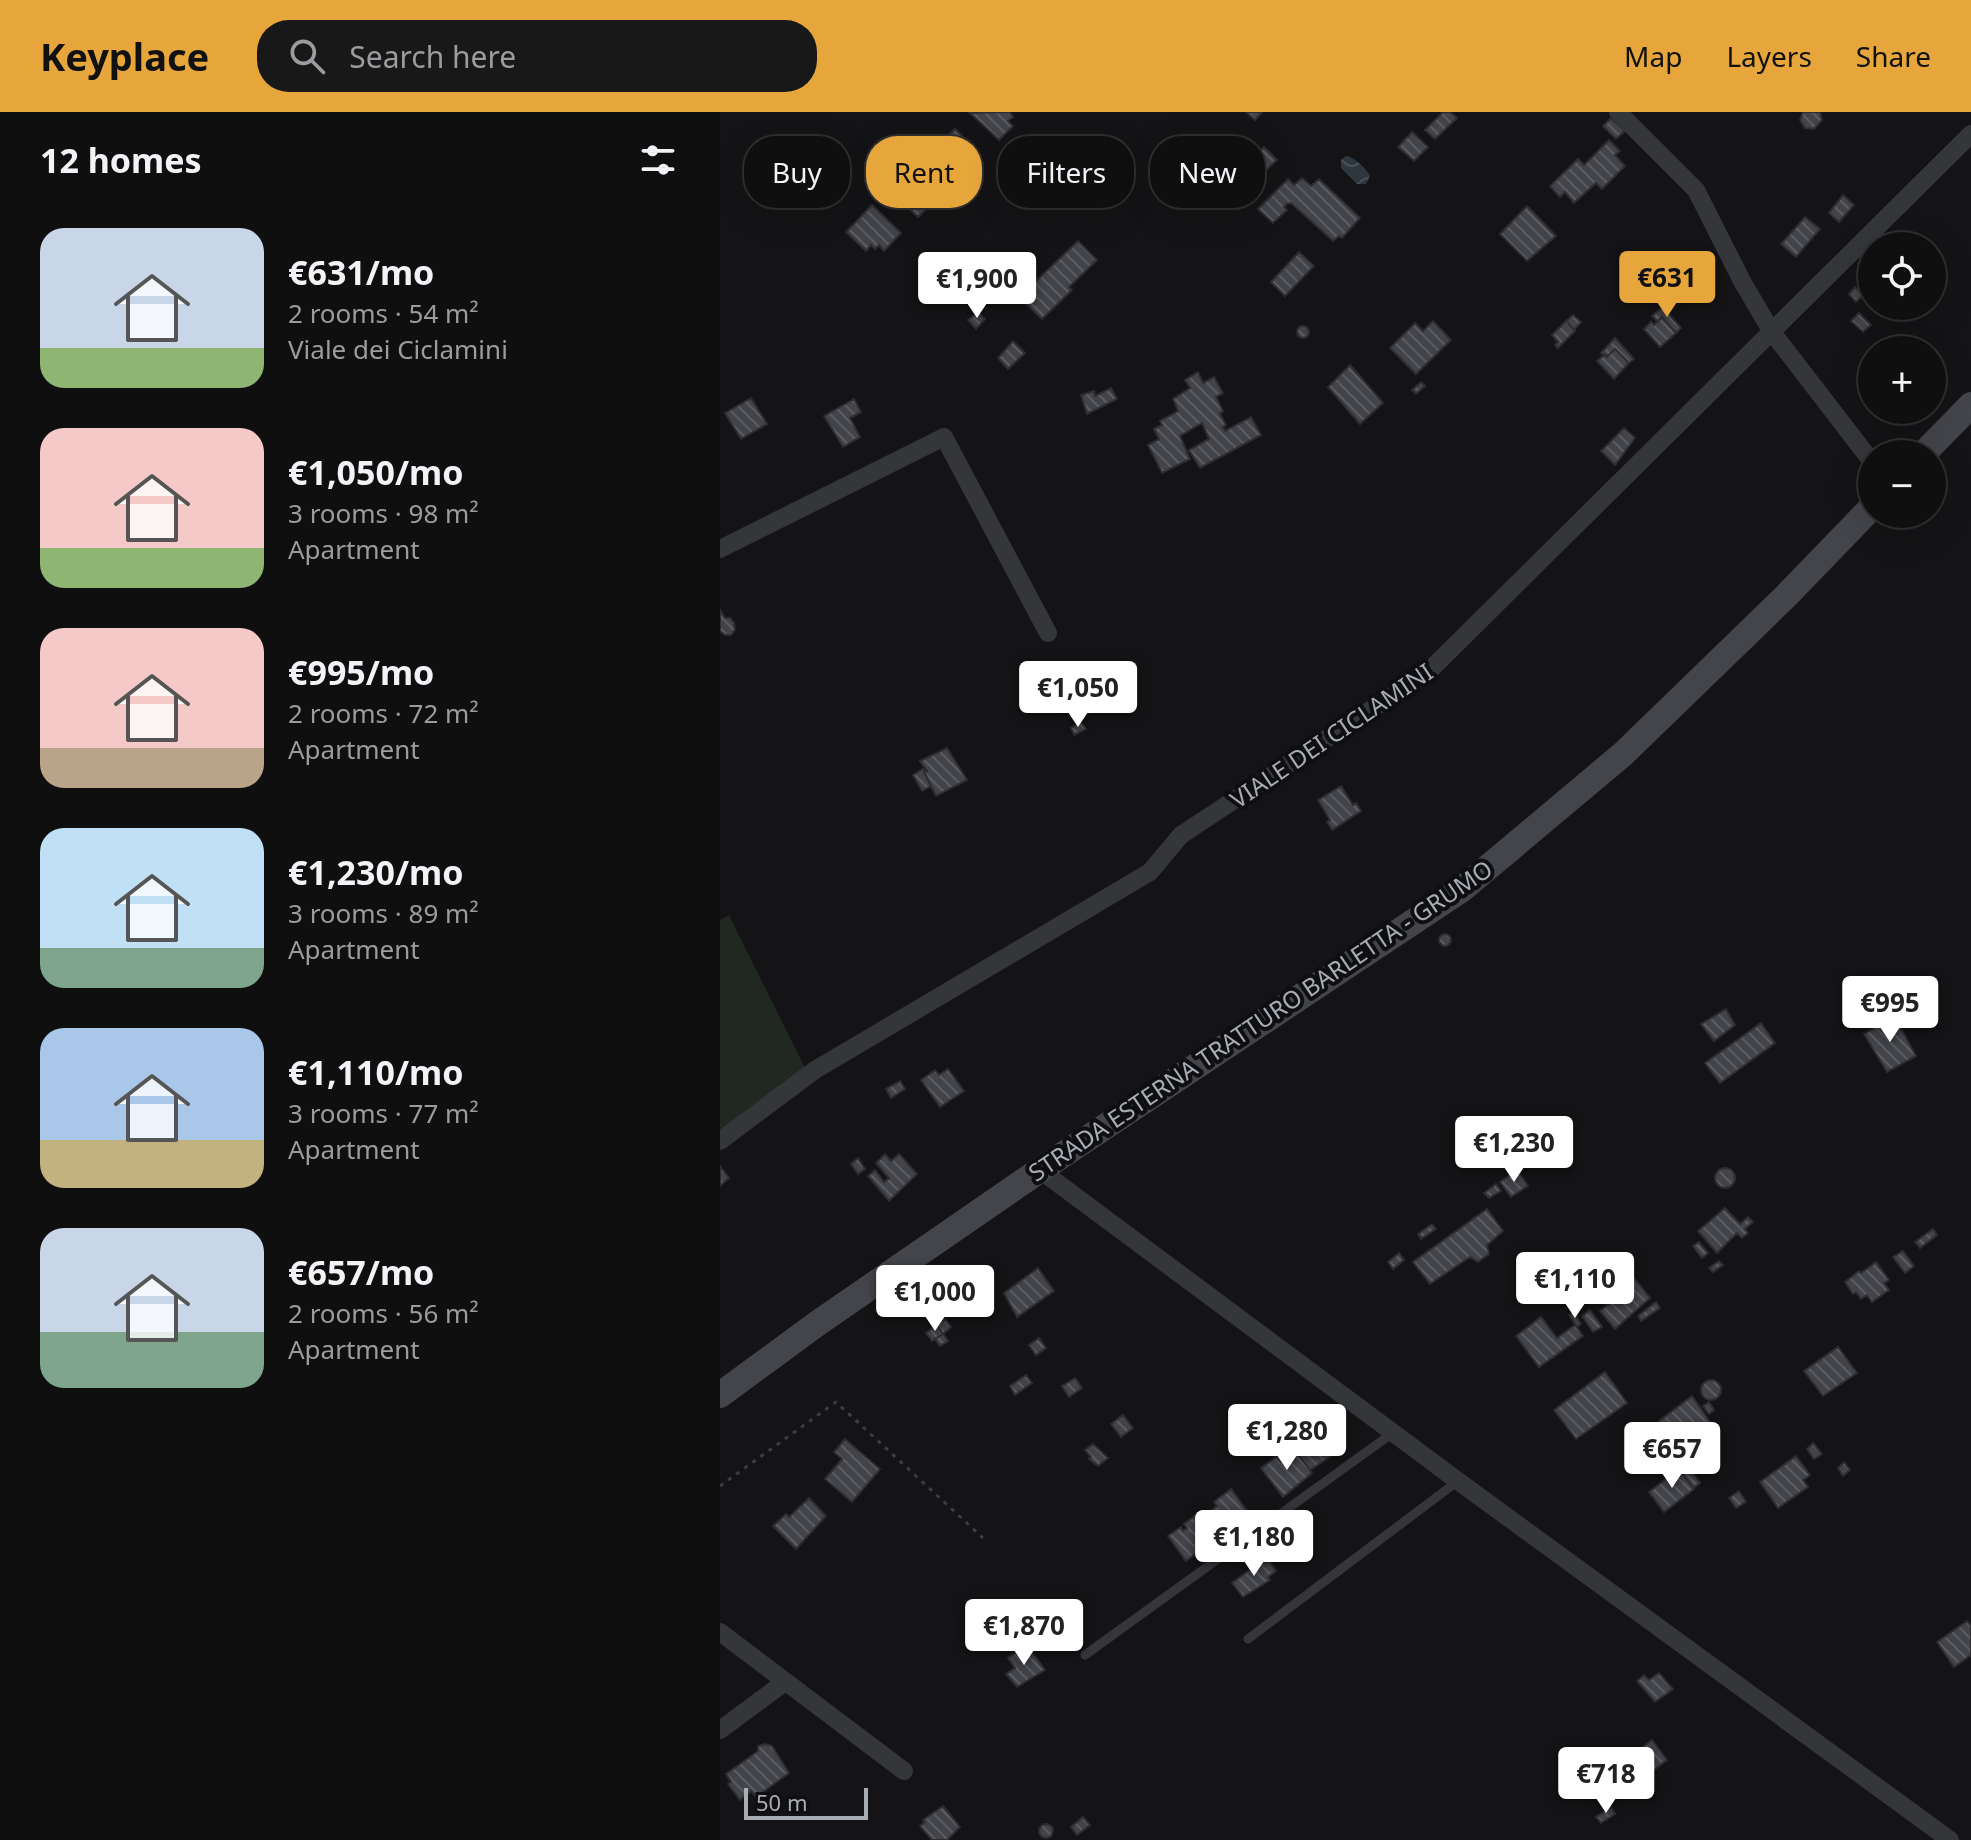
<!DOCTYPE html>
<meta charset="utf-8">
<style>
:root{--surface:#0f0f10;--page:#181819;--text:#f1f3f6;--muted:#9b9c9f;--line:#2f2f30;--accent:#e6a63c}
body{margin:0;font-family:"Noto Sans",sans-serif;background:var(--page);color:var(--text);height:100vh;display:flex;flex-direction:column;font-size:30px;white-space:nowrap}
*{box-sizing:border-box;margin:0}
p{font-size:26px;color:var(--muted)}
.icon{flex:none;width:44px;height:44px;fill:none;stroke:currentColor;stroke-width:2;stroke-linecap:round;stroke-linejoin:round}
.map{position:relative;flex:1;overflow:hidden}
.drawer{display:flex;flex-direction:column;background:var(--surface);width:720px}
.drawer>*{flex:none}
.guide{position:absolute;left:24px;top:24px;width:760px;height:72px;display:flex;gap:16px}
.tools{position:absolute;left:1138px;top:120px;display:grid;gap:16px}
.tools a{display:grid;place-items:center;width:88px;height:88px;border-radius:50%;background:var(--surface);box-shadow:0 8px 32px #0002,0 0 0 2px var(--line);font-size:40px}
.scale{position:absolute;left:24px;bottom:20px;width:124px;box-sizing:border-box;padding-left:8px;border:4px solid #a7acb5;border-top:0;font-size:22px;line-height:28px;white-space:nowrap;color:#a7acb5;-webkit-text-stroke:6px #0f0f11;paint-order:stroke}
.price{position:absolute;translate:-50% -68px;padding:0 18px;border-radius:8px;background:#fff;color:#222;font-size:26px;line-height:52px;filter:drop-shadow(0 2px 4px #0008)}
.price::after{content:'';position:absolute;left:50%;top:48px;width:24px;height:18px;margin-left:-12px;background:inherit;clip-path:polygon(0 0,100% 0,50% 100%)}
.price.on{background:var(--accent);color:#111}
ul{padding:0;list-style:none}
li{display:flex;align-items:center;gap:24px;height:200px;padding:0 40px}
li span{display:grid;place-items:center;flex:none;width:224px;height:160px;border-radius:24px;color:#555}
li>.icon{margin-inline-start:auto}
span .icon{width:96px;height:96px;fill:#fffc;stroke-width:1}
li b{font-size:34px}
h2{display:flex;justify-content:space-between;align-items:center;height:96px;padding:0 40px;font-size:34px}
.chip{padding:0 28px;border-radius:32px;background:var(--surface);box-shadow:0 8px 32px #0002,0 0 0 2px var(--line);font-size:28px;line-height:72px}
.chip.on{background:var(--accent);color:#111}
header{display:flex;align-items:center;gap:48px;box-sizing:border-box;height:112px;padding:0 40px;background:var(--accent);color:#111}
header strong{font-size:38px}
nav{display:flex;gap:44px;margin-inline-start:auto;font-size:28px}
.search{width:560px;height:72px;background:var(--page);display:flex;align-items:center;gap:20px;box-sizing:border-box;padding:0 28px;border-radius:32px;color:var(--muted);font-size:30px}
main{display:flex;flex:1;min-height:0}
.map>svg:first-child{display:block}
</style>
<header>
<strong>Keyplace</strong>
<div class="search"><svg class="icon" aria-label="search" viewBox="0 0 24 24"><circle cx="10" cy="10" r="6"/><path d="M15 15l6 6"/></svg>Search here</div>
<nav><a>Map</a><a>Layers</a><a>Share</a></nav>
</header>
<main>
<section class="drawer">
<h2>12 homes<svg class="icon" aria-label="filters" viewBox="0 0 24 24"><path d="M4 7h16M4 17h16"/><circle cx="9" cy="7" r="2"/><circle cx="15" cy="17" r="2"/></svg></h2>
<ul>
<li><span style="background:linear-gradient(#c9d6e8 75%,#8fb573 0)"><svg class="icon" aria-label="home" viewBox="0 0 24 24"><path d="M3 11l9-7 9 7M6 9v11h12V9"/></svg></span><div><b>€631/mo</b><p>2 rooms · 54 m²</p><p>Viale dei Ciclamini</p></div></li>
<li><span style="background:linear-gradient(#f6c9c9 75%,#8fb573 0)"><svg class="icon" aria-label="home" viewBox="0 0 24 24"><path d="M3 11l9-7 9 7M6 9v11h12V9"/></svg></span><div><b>€1,050/mo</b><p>3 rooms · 98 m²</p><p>Apartment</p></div></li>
<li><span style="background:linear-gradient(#f6c9c9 75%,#b9a48a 0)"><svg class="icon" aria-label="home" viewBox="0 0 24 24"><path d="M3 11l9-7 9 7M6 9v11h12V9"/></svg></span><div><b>€995/mo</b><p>2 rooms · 72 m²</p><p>Apartment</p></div></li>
<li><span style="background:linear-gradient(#bfe0f5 75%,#7fa58c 0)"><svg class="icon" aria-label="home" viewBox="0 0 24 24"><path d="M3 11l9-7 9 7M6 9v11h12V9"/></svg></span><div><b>€1,230/mo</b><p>3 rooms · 89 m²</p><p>Apartment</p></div></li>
<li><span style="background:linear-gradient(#a9c7e8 70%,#c2b280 0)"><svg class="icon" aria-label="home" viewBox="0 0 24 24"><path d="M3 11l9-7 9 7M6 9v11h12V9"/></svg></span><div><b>€1,110/mo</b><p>3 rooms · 77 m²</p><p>Apartment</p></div></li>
<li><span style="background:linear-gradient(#c9d6e8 65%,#7fa58c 0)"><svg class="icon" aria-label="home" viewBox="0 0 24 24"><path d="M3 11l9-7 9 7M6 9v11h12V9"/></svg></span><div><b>€657/mo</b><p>2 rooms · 56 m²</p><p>Apartment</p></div></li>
</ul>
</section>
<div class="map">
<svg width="1251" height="1728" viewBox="0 0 1251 1728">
<defs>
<pattern id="water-waves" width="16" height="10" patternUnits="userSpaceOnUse" patternTransform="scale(2)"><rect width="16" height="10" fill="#2e373d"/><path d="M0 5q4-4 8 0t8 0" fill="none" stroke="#495157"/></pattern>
<pattern id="building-back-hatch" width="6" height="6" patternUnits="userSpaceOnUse" patternTransform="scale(2)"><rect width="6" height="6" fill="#434449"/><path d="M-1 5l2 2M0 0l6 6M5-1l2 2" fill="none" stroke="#5b5c61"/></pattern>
</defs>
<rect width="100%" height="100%" fill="#141416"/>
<path fill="#202821" d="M 9,803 L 86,958 L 0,1022 L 0,808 Z"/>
<path fill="url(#water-waves)" d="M 626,44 C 634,45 646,56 650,64 L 646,72 L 637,72 L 621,56 L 621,48 Z"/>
<path fill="url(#building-back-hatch)" stroke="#2e2e31" stroke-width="2" d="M 289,0 L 293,5 L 288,9 L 293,14 L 279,28 L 250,1 Z
M 526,0 L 542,0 L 535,8 Z
M 723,0 L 730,0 L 737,6 L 715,27 L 705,18 Z
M 1083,0 L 1100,0 L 1102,8 L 1094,17 L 1085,16 L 1080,8 Z
M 891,6 L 905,19 L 896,27 L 883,14 Z
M 235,17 L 260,42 L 246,57 L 241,53 L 238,56 L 233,51 L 227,56 L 211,40 Z
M 692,20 L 708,35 L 694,49 L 678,35 Z
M 889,28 L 900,39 L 895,43 L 905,54 L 882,77 L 876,71 L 854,91 L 845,80 L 840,85 L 830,74 L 858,47 L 864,53 Z
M 544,35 L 557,48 L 545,59 L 534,45 Z
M 194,56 L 211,73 L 206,79 L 210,83 L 207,87 L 212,91 L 198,105 L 171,79 Z
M 582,66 L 591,74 L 599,67 L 640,106 L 622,126 L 619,124 L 613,129 L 571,91 L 567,92 L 564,95 L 567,98 L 553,111 L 538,97 L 568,67 L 574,73 Z
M 1123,83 L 1134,93 L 1119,110 L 1109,101 Z
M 152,93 L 181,121 L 164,139 L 159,133 L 155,137 L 151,133 L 146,139 L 126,120 Z
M 807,94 L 836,124 L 807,149 L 780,122 Z
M 1085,105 L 1100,117 L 1076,145 L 1061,132 Z
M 358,129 L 377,148 L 349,175 L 352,178 L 322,207 L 299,185 Z
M 579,140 L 594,154 L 565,184 L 551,170 Z
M 1135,175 L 1143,183 L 1136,190 L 1129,182 Z
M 943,195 L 961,216 L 956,221 L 942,205 L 938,210 L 932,204 Z
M 258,200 L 265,207 L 256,217 L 248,208 Z
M 1139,201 L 1151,213 L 1143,220 L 1131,209 Z
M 853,203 L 861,210 L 854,218 L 846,209 Z
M 942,205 L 956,221 L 940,235 L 924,217 L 931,210 L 934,213 Z
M 713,209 L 731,228 L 696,262 L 670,236 L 695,211 L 703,219 Z
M 846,209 L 855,219 L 838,236 L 835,233 L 838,230 L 832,223 Z
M577 220a6 6 0 1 1 12 0a6 6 0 1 1-12 0Z
M 895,226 L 914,247 L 909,251 L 895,237 L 887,245 L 881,241 Z
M 293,229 L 305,241 L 288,257 L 278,246 Z
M 895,237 L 909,251 L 894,267 L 877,249 L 885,242 L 887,245 Z
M 630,253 L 663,291 L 640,312 L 608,275 Z
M 478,260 L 483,271 L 494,265 L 503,281 L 496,285 L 503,299 L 500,302 L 506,313 L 503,315 L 505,319 L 531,305 L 541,323 L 480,356 L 469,338 L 489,327 L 482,311 L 460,324 L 470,347 L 442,361 L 428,333 L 439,327 L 434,317 L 442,313 L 440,309 L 458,299 L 453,287 L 470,276 L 465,268 Z
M 701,270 L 705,274 L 696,282 L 692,278 Z
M 391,276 L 397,287 L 367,302 L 361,283 L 374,279 L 375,284 Z
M 31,286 L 47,312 L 21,327 L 5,301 Z
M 134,287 L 141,300 L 130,306 L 140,325 L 123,335 L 104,304 Z
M 904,316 L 915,326 L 895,353 L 881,339 Z
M 0,498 L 5,506 L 10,506 L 14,511 L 15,518 L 11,523 L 5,523 L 0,519 Z
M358 595a7 7 0 1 1 14 0a7 7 0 1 1-14 0Z
M 361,610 L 366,617 L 354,623 L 351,616 Z
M 227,636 L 247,668 L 216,684 L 204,660 L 207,659 L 200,649 Z
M 203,657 L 211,674 L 202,679 L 193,663 Z
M 621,674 L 633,693 L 636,691 L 641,699 L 612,718 L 607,710 L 610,708 L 598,688 Z
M719 828a6 6 0 1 1 12 0a6 6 0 1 1-12 0Z
M 1006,897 L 1015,913 L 994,929 L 981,912 Z
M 1174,904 L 1196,944 L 1167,960 L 1144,922 Z
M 1041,911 L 1055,931 L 1000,971 L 985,951 Z
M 228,957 L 244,979 L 220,995 L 201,968 L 215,958 L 219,963 Z
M 180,969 L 185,977 L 171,986 L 166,977 Z
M 165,1042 L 171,1049 L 179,1042 L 197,1062 L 169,1089 L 148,1064 L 155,1058 L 164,1070 L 169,1066 L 156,1051 Z
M 138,1046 L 145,1057 L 138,1062 L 131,1052 Z
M 0,1054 L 9,1066 L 0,1074 Z
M995 1066a10 10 0 1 1 20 0a10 10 0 1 1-20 0Z
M 797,1058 L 808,1074 L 791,1085 L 780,1070 Z
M 776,1072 L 781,1079 L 769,1086 L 764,1081 Z
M 1005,1096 L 1020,1112 L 1028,1105 L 1033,1110 L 1025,1117 L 1028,1121 L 1022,1126 L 1017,1121 L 997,1141 L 978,1119 Z
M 767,1097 L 783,1119 L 767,1133 L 769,1142 L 758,1150 L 750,1145 L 710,1172 L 693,1150 Z
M 712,1112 L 716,1117 L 701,1127 L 698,1122 Z
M 1213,1117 L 1217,1123 L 1200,1136 L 1195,1130 Z
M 979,1130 L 988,1141 L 982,1146 L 973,1134 Z
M 1183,1139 L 1194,1154 L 1185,1161 L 1173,1145 Z
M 679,1141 L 684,1148 L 673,1157 L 668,1150 Z
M 999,1149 L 1003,1153 L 993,1160 L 989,1156 Z
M 1156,1150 L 1169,1168 L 1164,1171 L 1169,1178 L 1152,1190 L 1147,1183 L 1141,1187 L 1136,1180 L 1133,1182 L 1125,1170 L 1139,1159 L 1141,1161 Z
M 318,1156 L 334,1179 L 297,1205 L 284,1181 Z
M 910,1161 L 930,1186 L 895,1217 L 880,1199 L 897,1185 L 890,1178 Z
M 936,1190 L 940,1196 L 921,1209 L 918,1204 Z
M 870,1198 L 882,1215 L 873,1220 L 862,1204 Z
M 853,1200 L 861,1212 L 857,1215 L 849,1203 Z
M 821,1205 L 837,1226 L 855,1213 L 863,1224 L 819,1255 L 796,1224 Z
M 225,1207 L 231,1215 L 223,1222 L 217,1213 Z
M 217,1213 L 223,1222 L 212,1229 L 206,1221 Z
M 223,1222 L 228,1229 L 220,1234 L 215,1227 Z
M 319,1226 L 326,1236 L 316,1243 L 309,1233 Z
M 1118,1235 L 1137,1261 L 1103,1284 L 1084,1259 Z
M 885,1260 L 907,1291 L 856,1327 L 834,1298 Z
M 306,1263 L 312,1271 L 295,1283 L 290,1274 Z
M 355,1266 L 362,1276 L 349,1285 L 342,1274 Z
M981 1278a10 10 0 1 1 20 0a10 10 0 1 1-20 0Z
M 972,1284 L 990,1310 L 976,1320 L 979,1323 L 963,1335 L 959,1329 L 955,1332 L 939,1309 Z
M 989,1290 L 994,1298 L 989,1302 L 983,1294 Z
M 403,1303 L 413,1316 L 401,1325 L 391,1312 Z
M 602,1309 L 622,1337 L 590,1358 L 571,1333 Z
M 125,1327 L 160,1357 L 132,1390 L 105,1367 L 122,1347 L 114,1340 Z
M 1093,1331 L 1102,1342 L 1094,1347 L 1087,1337 Z
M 373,1332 L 388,1346 L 378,1354 L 369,1347 L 371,1345 L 365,1338 Z
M 575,1338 L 592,1361 L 563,1385 L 541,1356 L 560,1342 L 564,1347 Z
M 1076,1344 L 1090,1363 L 1083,1368 L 1088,1375 L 1058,1396 L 1040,1370 Z
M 1124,1350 L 1130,1358 L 1123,1364 L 1118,1356 Z
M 967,1353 L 980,1371 L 973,1376 L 960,1358 Z
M 959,1357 L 974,1377 L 944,1400 L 929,1380 Z
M 511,1377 L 534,1408 L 521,1418 L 517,1413 L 500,1425 L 484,1404 L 497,1394 L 494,1390 Z
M 1019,1379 L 1026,1390 L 1016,1396 L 1009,1386 Z
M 89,1386 L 106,1404 L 76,1437 L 53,1414 L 66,1402 L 69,1405 Z
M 481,1399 L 499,1424 L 466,1449 L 448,1424 L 461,1415 L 463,1419 L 467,1416 L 464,1412 Z
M 543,1448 L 546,1451 L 549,1449 L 556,1459 L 548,1465 L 550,1468 L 523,1485 L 512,1471 Z
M 1247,1509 L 1251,1514 L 1251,1543 L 1234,1555 L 1217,1530 Z
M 302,1535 L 305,1540 L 309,1536 L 325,1558 L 297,1575 L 286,1562 L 295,1556 L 288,1546 Z
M 939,1561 L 953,1577 L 935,1590 L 917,1569 L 924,1563 L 929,1568 Z
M 932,1628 L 947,1648 L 921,1668 L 906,1648 Z
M 45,1632 L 52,1634 L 69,1661 L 36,1685 L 31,1679 L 20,1688 L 8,1672 L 11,1670 L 6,1662 L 38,1639 L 38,1634 Z
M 883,1648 L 894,1660 L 898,1654 L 904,1659 L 887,1677 L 879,1671 L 882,1666 L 873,1656 Z
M 223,1694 L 240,1715 L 227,1728 L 212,1728 L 200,1714 L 205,1710 L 203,1708 Z
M 891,1695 L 895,1702 L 881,1711 L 876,1705 Z
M 363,1705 L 370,1713 L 357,1723 L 351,1715 Z
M319 1719a7 7 0 1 1 14 0a7 7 0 1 1-14 0Z"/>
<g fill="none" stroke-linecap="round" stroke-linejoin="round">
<path stroke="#3b3d41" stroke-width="3" stroke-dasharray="4 6" stroke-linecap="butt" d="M 0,1374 L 116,1290 L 263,1426"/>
<path stroke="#35363a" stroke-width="9" d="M 528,1527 L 738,1369
M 365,1543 L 674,1320"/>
<path stroke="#35363a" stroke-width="18" d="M 898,0 L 976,78 L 1023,171 L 1052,220 L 1152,350
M 0,437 L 224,325 L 328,521
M 0,1029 L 95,958 L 430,760 L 461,723 L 708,560 L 1251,22
M 320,1058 L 738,1369 L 1230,1728
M 0,1520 L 184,1659
M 0,1618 L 65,1570"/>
<path stroke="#43454a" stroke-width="26" d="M 1203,342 L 1251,293
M 0,1283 L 98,1211 L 320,1058 L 741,778 L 903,642 L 1066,484 L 1152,395"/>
</g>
<g text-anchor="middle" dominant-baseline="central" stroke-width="8" stroke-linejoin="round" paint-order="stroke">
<g font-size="24" fill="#a7acb5" stroke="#0f0f11">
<text transform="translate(611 623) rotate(-34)">VIALE DEI CICLAMINI</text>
<text transform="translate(540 908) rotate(-34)">STRADA ESTERNA TRATTURO BARLETTA - GRUMO</text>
</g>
</g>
</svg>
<div class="tools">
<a><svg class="icon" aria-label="locate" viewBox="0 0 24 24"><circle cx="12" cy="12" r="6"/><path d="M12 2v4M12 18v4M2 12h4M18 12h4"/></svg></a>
<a>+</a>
<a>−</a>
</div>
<div class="scale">50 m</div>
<b class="price on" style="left:947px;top:207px">€631</b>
<b class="price" style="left:257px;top:208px">€1,900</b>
<b class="price" style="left:358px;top:617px">€1,050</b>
<b class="price" style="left:1170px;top:932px">€995</b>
<b class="price" style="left:794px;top:1072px">€1,230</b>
<b class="price" style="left:855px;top:1208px">€1,110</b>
<b class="price" style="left:215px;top:1221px">€1,000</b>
<b class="price" style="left:567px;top:1360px">€1,280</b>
<b class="price" style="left:952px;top:1378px">€657</b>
<b class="price" style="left:534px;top:1466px">€1,180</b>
<b class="price" style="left:304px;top:1555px">€1,870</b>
<b class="price" style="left:886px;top:1703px">€718</b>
<div class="guide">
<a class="chip">Buy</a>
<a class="chip on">Rent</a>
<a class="chip">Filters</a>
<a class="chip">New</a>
</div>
</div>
</main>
